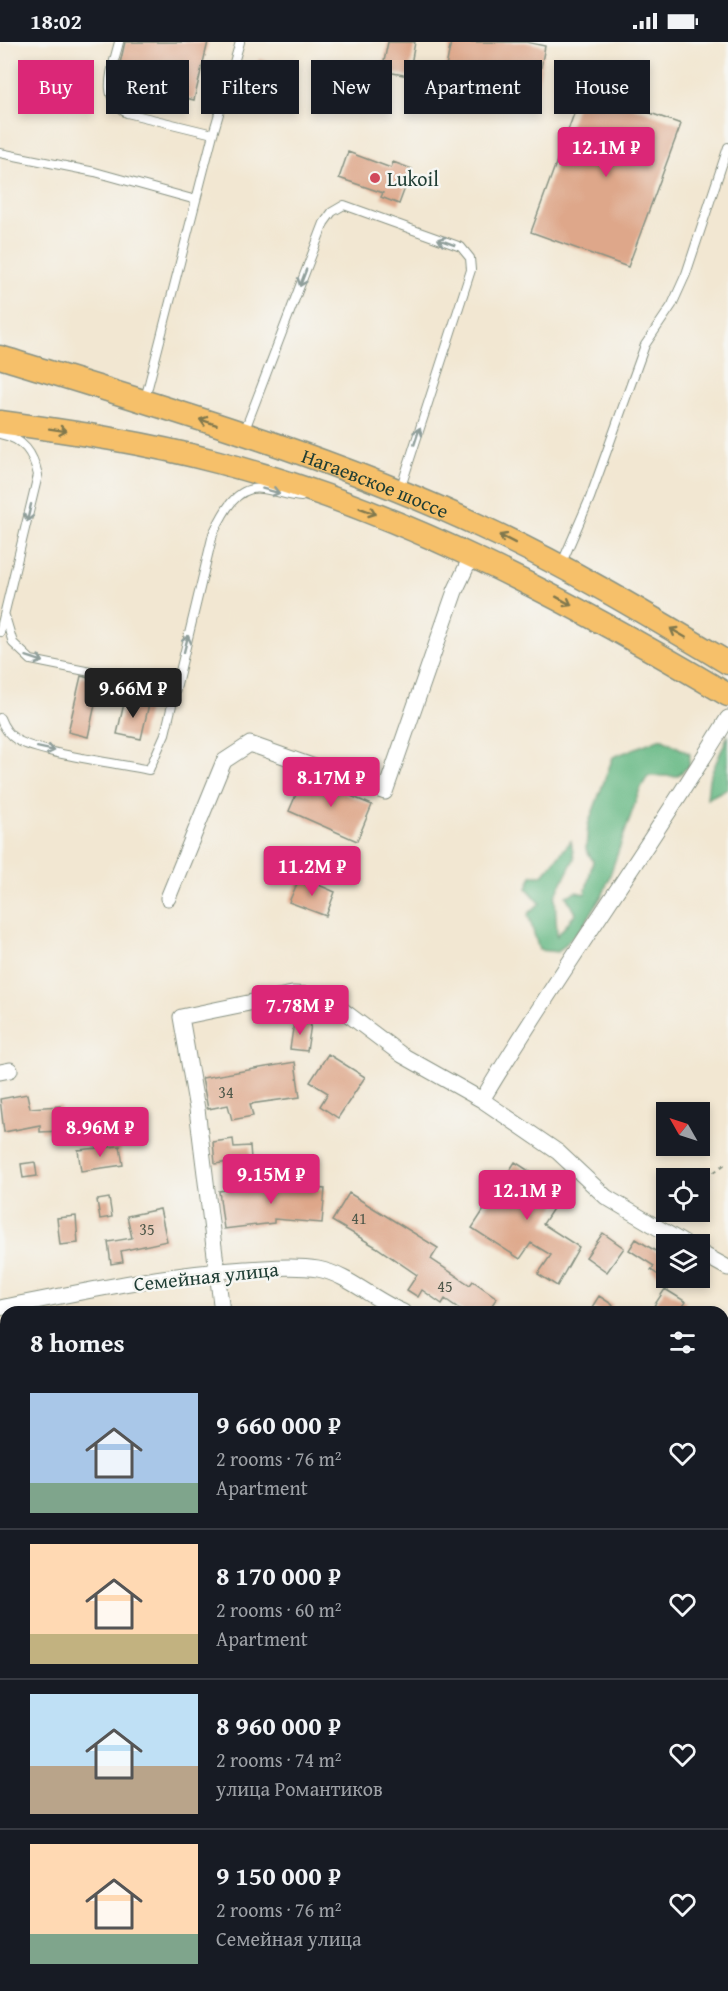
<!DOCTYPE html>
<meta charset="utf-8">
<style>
:root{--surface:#171b24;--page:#20242c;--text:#f1f3f6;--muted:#9ea1a6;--line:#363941;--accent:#db2777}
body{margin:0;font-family:"Gentium Book Plus",serif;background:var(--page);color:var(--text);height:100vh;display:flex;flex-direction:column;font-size:22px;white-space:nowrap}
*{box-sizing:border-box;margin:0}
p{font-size:20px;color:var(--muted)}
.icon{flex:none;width:33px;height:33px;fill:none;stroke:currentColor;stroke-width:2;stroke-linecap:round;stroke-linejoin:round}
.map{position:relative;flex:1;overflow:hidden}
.side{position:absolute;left:0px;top:1264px;width:729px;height:686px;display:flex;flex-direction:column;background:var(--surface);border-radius:18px 18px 0 0;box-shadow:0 3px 9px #0003}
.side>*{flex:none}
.guide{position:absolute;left:18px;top:18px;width:693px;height:54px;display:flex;gap:12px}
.needle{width:39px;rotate:309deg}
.buttons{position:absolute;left:656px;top:1060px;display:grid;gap:12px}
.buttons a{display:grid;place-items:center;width:54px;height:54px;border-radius:0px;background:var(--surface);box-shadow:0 3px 9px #0003;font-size:30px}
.price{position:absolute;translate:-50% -51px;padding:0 14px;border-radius:6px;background:var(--accent);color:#fff;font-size:20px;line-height:39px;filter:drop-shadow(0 2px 3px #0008)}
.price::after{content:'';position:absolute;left:50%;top:36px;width:18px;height:14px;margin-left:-9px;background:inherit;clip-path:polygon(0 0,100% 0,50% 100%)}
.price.on{background:#222;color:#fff}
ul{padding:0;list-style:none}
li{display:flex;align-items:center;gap:18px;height:150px;padding:0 30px}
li+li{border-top:2px solid var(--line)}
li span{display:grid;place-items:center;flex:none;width:168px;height:120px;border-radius:0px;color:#555}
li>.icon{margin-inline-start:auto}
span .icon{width:72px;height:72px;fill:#fffc;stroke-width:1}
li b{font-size:26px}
h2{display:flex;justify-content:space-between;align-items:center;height:72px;padding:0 30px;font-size:26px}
.pill{padding:0 21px;border-radius:0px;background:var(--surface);box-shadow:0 3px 9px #0003;font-size:21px;line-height:54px}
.pill.on{background:var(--accent);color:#fff}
.status{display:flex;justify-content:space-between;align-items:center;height:42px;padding:0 30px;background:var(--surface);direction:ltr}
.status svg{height:16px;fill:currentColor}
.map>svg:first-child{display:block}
</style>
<div class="status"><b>18:02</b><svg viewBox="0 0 49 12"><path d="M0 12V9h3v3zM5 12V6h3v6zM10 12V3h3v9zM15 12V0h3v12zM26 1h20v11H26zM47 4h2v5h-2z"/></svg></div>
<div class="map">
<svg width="728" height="1949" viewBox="0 0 728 1949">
<rect width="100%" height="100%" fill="#f6f6f2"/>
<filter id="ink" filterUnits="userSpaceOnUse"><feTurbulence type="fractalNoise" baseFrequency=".0167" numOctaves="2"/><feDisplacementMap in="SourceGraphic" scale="12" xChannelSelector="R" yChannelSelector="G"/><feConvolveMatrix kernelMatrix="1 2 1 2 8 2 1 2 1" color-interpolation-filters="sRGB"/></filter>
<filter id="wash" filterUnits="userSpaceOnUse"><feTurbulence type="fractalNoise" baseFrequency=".008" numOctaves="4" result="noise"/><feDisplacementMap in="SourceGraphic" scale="24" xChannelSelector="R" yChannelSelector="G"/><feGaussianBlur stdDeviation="1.35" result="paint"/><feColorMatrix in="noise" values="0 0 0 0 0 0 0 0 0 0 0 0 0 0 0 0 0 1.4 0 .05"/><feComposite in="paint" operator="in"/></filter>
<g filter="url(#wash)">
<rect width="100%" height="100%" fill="#f2e7d2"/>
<path fill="#68b985" stroke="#447b5c" stroke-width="1.5" d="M 728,693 L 728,746 L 707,757 L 709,737 Z
M 661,696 L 690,712 L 689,724 L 677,734 L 648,734 L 640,747 L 604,850 L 584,883 L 558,910 L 539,908 L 528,872 L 540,861 L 527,846 L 532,833 L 543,833 L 571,799 L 574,817 L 555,854 L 557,894 L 576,871 L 566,854 L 576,850 L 585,852 L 593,819 L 586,807 L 588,783 L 613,715 Z"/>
<g id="blocks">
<path fill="#dea78a" d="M 125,0 L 208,0 L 194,58 L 116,39 Z
M 388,0 L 415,0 L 409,34 L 382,29 Z
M 451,0 L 526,0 L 545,4 L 535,57 L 443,40 Z
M 259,17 L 288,26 L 272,72 L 243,62 Z
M 583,47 L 681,82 L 628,225 L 531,190 Z
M 348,110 L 391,126 L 393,120 L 412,127 L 399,162 L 381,155 L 383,151 L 339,136 Z
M 81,634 L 100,639 L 88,695 L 68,690 Z
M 125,657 L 149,662 L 141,697 L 117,692 Z
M 304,734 L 372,763 L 357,799 L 289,769 Z
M 300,835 L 335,850 L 326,874 L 289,860 Z
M 294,980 L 311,982 L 307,1009 L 290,1007 Z
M 328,1012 L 365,1035 L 338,1076 L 320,1064 L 328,1051 L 310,1040 Z
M 295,1020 L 300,1055 L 250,1062 L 253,1074 L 232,1078 L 228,1063 L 208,1067 L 202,1036 Z
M 27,1052 L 30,1066 L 60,1064 L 62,1089 L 40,1090 L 40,1083 L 4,1090 L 0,1057 Z
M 233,1097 L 234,1105 L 250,1104 L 251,1117 L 215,1122 L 213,1100 Z
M 120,1104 L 123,1123 L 81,1129 L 78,1108 Z
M 35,1120 L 37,1134 L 23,1136 L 21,1122 Z
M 515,1120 L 563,1151 L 543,1182 L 579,1205 L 557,1244 L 538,1232 L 551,1213 L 531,1201 L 520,1217 L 472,1186 Z
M 270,1142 L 325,1147 L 322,1181 L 274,1177 L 274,1181 L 224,1187 L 219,1149 Z
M 349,1151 L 438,1206 L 431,1217 L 470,1243 L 473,1239 L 497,1256 L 487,1270 L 464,1270 L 445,1257 L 442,1262 L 422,1248 L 418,1255 L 407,1248 L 417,1233 L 376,1205 L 332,1179 Z
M 109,1156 L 112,1175 L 100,1177 L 97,1158 Z
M 160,1167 L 167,1199 L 121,1209 L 123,1220 L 111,1222 L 108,1200 L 132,1196 L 127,1174 Z
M 76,1174 L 78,1201 L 60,1203 L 57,1176 Z
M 603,1191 L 624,1206 L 607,1230 L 586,1215 Z
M 636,1197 L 662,1213 L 666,1207 L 666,1238 L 651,1228 L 654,1224 L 629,1208 Z
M 665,1247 L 686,1260 L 679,1270 L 650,1270 Z
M 599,1254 L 613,1263 L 608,1270 L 600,1270 L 592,1265 Z"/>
</g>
</g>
<g filter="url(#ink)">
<use href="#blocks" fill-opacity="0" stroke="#889283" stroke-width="1.5"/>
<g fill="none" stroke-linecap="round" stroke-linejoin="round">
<g stroke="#889283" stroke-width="10">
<path id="service" d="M 119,0 C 113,25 98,56 127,71 L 213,92 L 240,0
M 0,111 L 95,130 L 196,158
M 145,357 L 213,92
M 244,390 L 324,181 L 332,170 L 344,163 L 461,205 L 470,216 L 471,228 L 400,448
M 0,392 C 24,397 33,411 38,433 L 0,590
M 561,523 L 590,456 L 645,303 L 672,263 L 686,232 L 728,105
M 5,574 L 13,601 L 31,618 L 175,647
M 0,676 C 3,684 9,693 17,698 C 41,712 118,721 149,728 L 165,692 L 213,492 C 222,473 236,442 263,447 C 276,449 288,454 301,455"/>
</g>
<g stroke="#889283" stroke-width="17">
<path id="minor" d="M 168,856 L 224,719 L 250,702 L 385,750 L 455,549 L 472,513
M 0,1030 L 10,1028
M 482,1058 C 560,928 649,806 728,676
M 699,1210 L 728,1226
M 0,1266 C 81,1250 163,1232 245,1227 C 268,1226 295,1223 318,1227 C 347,1232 375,1259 403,1270
M 222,1270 L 197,1067 L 181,975 L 292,952 L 316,953 L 337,964 L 402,1013 L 482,1058 L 558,1110 L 606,1155 L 687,1203
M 0,1487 L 6,1486
M 0,1519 L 0,1534
M 723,1866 L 728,1865
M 0,1941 L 6,1941
M 375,1944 L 376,1949
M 648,1944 L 649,1949"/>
</g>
<g stroke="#889283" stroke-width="25">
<g id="primary">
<path id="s1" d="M 0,315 C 163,365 328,413 482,485 C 567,524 648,573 728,621"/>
<path d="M 0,380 C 73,390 147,401 218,420 C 400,468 567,557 728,653"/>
</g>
</g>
<path stroke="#889283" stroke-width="2" stroke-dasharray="4.5 4.5" stroke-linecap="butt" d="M 699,1141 L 728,1120
M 660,1171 L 666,1166"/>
<use href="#service" stroke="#fff" stroke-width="8"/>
<use href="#minor" stroke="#fff" stroke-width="15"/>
<use href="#primary" stroke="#f6c06b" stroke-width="22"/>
</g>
<defs><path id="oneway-shaft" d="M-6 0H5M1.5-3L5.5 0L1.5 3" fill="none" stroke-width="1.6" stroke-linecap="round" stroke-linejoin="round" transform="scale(1.5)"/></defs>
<g stroke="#8f9e9a">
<use href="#oneway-shaft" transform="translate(446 200) rotate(-160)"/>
<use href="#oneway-shaft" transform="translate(303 236) rotate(111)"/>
<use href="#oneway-shaft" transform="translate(417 394) rotate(-72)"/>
<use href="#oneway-shaft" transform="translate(271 449) rotate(15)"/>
<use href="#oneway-shaft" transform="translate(29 471) rotate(103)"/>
<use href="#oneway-shaft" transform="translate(186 602) rotate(-76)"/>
<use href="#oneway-shaft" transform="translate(35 617) rotate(18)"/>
<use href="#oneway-shaft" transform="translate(46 707) rotate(12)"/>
</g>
<g stroke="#80784d">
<use href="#oneway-shaft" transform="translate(208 380) rotate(-162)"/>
<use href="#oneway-shaft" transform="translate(58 388) rotate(9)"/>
<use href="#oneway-shaft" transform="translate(368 469) rotate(21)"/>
<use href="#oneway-shaft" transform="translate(507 497) rotate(-153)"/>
<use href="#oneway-shaft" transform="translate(564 559) rotate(29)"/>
<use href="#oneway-shaft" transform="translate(678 591) rotate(-150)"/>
</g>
</g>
<circle fill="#d1495b" stroke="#f6f6f2" stroke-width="2" cx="375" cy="136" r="6"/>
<g text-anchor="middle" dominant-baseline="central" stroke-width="5" stroke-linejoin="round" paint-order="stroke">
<g font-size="16" fill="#4f584a">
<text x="226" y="1050">34</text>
<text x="359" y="1176">41</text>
<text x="147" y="1187">35</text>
<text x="445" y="1244">45</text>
</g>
<g font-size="20" fill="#1f3d34" stroke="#f6f6f2" text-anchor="start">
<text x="387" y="136">Lukoil</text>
</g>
<g font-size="20" fill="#1f3d34" stroke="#f6f6f2">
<text stroke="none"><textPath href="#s1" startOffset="396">Нагаевское шоссе</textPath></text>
<text transform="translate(206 1234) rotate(-6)">Семейная улица</text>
</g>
</g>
</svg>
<div class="buttons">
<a><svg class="needle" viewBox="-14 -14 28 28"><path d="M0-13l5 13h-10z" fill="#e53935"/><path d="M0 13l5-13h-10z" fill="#9ea1a6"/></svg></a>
<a><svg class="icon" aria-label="locate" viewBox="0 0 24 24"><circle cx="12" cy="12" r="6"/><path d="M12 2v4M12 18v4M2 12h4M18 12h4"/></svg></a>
<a><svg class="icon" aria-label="layers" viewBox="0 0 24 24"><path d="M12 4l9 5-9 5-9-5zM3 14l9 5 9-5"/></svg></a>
</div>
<b class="price" style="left:606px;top:136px">12.1M ₽</b>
<b class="price on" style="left:133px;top:677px">9.66M ₽</b>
<b class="price" style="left:331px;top:766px">8.17M ₽</b>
<b class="price" style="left:312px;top:855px">11.2M ₽</b>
<b class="price" style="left:300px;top:994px">7.78M ₽</b>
<b class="price" style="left:100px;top:1116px">8.96M ₽</b>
<b class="price" style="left:271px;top:1163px">9.15M ₽</b>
<b class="price" style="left:527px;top:1179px">12.1M ₽</b>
<div class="guide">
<a class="pill on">Buy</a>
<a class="pill">Rent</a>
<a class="pill">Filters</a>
<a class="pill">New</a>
<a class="pill">Apartment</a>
<a class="pill">House</a>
</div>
<section class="side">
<h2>8 homes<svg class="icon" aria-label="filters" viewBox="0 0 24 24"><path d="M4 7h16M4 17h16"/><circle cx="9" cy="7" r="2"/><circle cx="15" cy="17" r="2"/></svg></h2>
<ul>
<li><span style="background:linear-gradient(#a9c7e8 75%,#7fa58c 0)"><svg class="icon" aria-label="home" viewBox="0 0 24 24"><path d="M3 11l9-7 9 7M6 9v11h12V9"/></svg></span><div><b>9 660 000 ₽</b><p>2 rooms · 76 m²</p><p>Apartment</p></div><svg class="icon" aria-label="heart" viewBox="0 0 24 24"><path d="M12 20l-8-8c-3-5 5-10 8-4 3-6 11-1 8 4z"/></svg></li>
<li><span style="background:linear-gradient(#ffd9b3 75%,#c2b280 0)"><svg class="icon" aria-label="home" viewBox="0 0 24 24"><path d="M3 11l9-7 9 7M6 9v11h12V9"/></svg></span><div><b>8 170 000 ₽</b><p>2 rooms · 60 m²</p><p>Apartment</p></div><svg class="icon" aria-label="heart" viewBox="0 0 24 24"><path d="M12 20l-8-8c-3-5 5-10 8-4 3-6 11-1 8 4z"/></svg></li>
<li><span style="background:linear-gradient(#bfe0f5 60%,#b9a48a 0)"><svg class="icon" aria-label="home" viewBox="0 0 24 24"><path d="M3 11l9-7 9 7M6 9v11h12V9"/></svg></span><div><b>8 960 000 ₽</b><p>2 rooms · 74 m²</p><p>улица Романтиков</p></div><svg class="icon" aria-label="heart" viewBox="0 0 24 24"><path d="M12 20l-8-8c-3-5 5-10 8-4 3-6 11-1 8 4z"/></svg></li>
<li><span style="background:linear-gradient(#ffd9b3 75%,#7fa58c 0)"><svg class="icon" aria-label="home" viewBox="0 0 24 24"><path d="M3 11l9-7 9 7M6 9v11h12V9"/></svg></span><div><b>9 150 000 ₽</b><p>2 rooms · 76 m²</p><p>Семейная улица</p></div><svg class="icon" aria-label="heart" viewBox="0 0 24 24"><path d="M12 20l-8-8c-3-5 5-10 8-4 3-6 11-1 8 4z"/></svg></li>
</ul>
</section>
</div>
